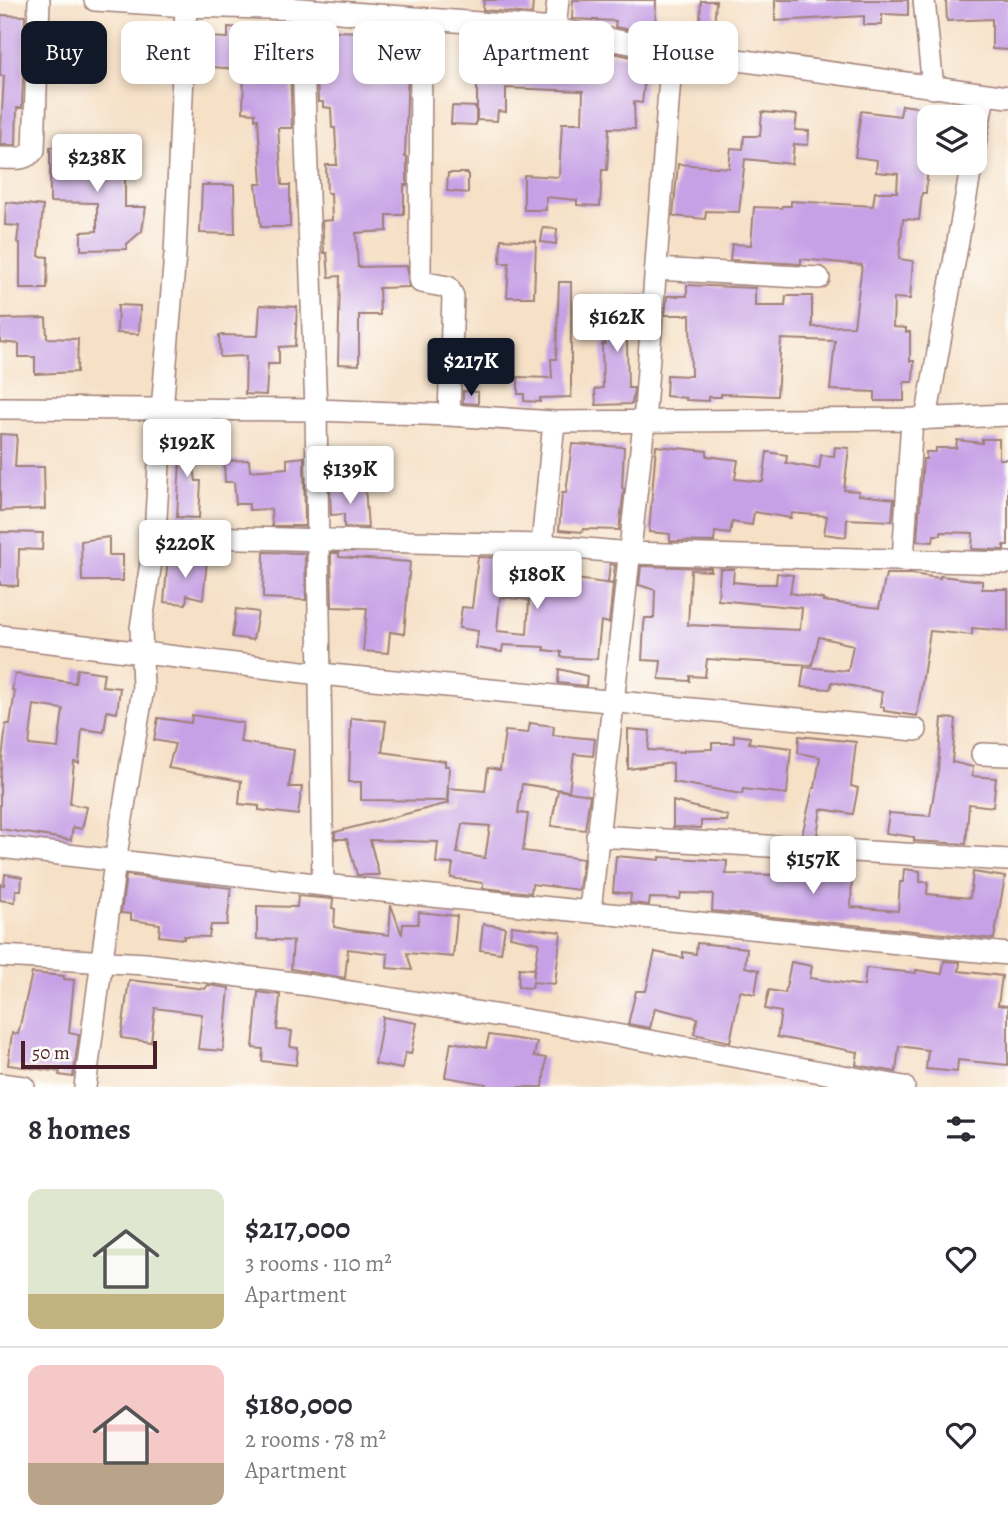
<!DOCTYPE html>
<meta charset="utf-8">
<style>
:root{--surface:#fff;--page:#f2f2f3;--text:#2b2b33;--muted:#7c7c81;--line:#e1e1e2;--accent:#111827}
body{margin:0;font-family:Alegreya,serif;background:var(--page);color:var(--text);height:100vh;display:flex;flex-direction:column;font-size:26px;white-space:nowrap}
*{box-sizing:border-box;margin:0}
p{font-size:23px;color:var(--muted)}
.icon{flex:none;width:38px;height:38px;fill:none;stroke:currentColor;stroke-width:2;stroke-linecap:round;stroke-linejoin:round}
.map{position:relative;height:1087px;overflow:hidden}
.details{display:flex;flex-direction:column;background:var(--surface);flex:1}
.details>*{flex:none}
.banner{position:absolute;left:21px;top:21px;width:966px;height:63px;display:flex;gap:14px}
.controls{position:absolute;left:917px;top:105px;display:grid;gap:14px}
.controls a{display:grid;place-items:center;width:70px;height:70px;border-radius:14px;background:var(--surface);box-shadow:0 4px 10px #0003;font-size:35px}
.scale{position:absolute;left:21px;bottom:18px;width:136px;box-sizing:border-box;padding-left:7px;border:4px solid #4a1f2b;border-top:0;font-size:19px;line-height:24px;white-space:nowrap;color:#4a1f2b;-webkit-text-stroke:5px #fdfcf7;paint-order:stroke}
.price{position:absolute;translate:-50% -60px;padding:0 16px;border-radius:7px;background:#fff;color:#222;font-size:23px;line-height:46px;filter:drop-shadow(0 2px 4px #0008)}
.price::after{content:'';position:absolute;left:50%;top:42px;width:21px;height:16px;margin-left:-10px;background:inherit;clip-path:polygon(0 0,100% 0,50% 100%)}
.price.selected{background:var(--accent);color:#fff}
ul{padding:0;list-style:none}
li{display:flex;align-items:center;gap:21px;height:175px;padding:0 28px}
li+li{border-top:2px solid var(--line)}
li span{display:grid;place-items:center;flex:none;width:196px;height:140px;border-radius:14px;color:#555}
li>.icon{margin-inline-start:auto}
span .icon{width:84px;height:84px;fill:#fffc;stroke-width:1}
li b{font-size:30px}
h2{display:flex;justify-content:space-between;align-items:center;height:84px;padding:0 28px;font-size:30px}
.chip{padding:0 24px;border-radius:14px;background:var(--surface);box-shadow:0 4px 10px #0003;font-size:24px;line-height:63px}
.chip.selected{background:var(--accent);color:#fff}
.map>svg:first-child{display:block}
</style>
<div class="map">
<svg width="1008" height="1087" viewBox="0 0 1008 1087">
<rect width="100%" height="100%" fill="#fdfcf7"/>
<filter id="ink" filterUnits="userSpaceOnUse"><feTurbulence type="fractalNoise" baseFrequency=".0143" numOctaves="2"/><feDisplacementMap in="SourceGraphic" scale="14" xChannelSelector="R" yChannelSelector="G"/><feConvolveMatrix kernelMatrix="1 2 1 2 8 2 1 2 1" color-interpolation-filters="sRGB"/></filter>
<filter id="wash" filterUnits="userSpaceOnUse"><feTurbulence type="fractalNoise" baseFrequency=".00686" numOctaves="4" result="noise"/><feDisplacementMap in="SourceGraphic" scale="28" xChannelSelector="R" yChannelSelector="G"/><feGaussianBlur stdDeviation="1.57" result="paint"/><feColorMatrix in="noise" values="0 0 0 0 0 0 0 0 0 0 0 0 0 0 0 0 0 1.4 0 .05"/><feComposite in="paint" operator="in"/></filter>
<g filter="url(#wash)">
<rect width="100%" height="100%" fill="#f6e0c6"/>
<g id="blocks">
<path fill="#c7a1e6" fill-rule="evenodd" d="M 484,0 L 533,0 L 532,14 L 483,10 Z
M 573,0 L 656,0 L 655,35 L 615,27 L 616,21 L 572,19 Z
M 775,0 L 908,0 L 908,15 L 882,14 L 882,25 L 864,25 L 864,16 L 775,21 Z
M 946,0 L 1008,0 L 1008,50 L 992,49 L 992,19 L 947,21 Z
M 701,1 L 716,1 L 713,42 L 699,40 Z
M 1,15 L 25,16 L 22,108 L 17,108 L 16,145 L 0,145 L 4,76 L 0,76 Z
M 228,27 L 244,28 L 243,34 L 273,36 L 274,28 L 289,29 L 292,128 L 278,128 L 282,185 L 290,185 L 290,227 L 261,227 L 256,184 L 262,184 L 258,119 L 255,119 L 255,113 L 243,112 L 244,70 L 203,66 L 203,37 L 228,38 Z
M 315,30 L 360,32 L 360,40 L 366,40 L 366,68 L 408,69 L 405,157 L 407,157 L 407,185 L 404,185 L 404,215 L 387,215 L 387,231 L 356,233 L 358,267 L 407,266 L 409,287 L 379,288 L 380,315 L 359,315 L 359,365 L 338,364 L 340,276 L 329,277 L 327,253 L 324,253 L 322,221 L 332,220 L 331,193 L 327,193 L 326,165 L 337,165 L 335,128 L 332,128 L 331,108 L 323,107 L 323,102 L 318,102 Z
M 477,36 L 509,39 L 508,58 L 511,58 L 511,68 L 551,68 L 553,55 L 611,57 L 611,53 L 613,53 L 647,60 L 642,103 L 634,102 L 635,129 L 609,128 L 607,170 L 602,170 L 600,206 L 577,205 L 577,200 L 546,197 L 546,210 L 524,210 L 524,175 L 559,177 L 562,123 L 582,123 L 583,91 L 506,88 L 506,112 L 498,111 L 497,121 L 477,120 Z
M 902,105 L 931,109 L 924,162 L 928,163 L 926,193 L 922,193 L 919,220 L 903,219 L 899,259 L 913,261 L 910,299 L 894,298 L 893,327 L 906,328 L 906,332 L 910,332 L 910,361 L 914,361 L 913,382 L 904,382 L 904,401 L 875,401 L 875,392 L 830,390 L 835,341 L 781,339 L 777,396 L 721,394 L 721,397 L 708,397 L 708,401 L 686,400 L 686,398 L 666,396 L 667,375 L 691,376 L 690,315 L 665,315 L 667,296 L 687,296 L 687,285 L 755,288 L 755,306 L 785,306 L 786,296 L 812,296 L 812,327 L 854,326 L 862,265 L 801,259 L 801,264 L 730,260 L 732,244 L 751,245 L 754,207 L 781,208 L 782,206 L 791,206 L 791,201 L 873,206 L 875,192 L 897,192 L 898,174 L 876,172 L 877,160 L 855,157 L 861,111 L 900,116 Z
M 452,106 L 476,107 L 476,125 L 451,124 Z
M 762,112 L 797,115 L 795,130 L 809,131 L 808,145 L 794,144 L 792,164 L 745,159 L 739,212 L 706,211 L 705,219 L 673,216 L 678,164 L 729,168 L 731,148 L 743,149 L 744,136 L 760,136 Z
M 50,147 L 125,150 L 125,207 L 146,207 L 142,231 L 127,244 L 127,249 L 81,250 L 81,232 L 97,231 L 97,203 L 50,202 Z
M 448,173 L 468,173 L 468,193 L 447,191 Z
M 202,185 L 234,185 L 235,234 L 200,233 Z
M 6,202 L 43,206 L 39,256 L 48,257 L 47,289 L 20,289 L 20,243 L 17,242 L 19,226 L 5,225 Z
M 543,228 L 557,229 L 556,244 L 541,242 Z
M 501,239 L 536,241 L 534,297 L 507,297 L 509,263 L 500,263 Z
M 559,282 L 571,282 L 571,397 L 540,398 L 540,402 L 524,401 L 524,394 L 518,394 L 518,377 L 552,378 L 551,359 L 556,359 Z
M 627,295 L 640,295 L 639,314 L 630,314 L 627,341 L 628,388 L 634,388 L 632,404 L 596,405 L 595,389 L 603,388 L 602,344 L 605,344 L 606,303 L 627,304 Z
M 118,305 L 140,306 L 139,334 L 117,333 Z
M 260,305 L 297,307 L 295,346 L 279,347 L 279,364 L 268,364 L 266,395 L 245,394 L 246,356 L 220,357 L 219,335 L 258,336 Z
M 46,318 L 47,338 L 78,339 L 77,372 L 35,374 L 35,357 L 19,357 L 19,344 L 0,342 L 0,319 Z
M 463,391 L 478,392 L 478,404 L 463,403 Z
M 182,433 L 188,433 L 189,440 L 194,440 L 192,455 L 196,481 L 201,481 L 199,518 L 177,517 L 180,460 L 172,459 L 174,439 L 181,440 Z
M 0,434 L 17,435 L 15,467 L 44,467 L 45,509 L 0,511 Z
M 982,439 L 999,439 L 999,459 L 1008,459 L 1008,545 L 1004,545 L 1004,550 L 972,549 L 973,533 L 941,532 L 941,535 L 934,535 L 933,542 L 917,541 L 923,459 L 926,459 L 926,452 L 936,452 L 936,448 L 956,448 L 957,440 L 982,443 Z
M 572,444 L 624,447 L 622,488 L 624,489 L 619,530 L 583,529 L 582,532 L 559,530 L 562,493 L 566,493 Z
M 656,446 L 707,451 L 707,456 L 738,460 L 735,479 L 763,482 L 767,452 L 787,455 L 786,463 L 819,469 L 821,455 L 834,456 L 835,447 L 849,448 L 844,490 L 859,491 L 858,495 L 894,499 L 892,521 L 847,519 L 846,537 L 824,534 L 827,516 L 792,513 L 791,518 L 754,512 L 752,525 L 732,522 L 730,534 L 715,532 L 714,542 L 670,541 L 670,534 L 649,532 Z
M 304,457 L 305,526 L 272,526 L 271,509 L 249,510 L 249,504 L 236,504 L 234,482 L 225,482 L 224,461 L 249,460 L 250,471 L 287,468 L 287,459 Z
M 365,487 L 368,528 L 344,527 L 344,514 L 331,515 L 330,489 Z
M 0,532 L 43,533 L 42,550 L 19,549 L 18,586 L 0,585 Z
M 109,537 L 109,555 L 123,555 L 123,581 L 82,581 L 81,541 Z
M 264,552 L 305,553 L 306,600 L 263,598 Z
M 331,553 L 339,553 L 339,557 L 410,562 L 404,634 L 390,632 L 388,653 L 363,651 L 367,608 L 332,607 Z
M 168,557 L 207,561 L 203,599 L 187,595 L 186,604 L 164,602 Z
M 478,557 L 505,558 L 503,573 L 546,578 L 546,572 L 562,574 L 561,577 L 613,584 L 609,623 L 601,621 L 597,659 L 561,657 L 561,652 L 544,650 L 544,647 L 503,645 L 502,652 L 476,648 L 478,631 L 459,628 L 462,607 L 472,608 ZM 500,597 L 529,600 L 527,634 L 497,631 Z
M 610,564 L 615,565 L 613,584 L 608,583 Z
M 641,566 L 711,568 L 711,571 L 691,570 L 688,625 L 800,630 L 802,608 L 718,600 L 720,569 L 734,569 L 733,582 L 753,584 L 776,584 L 777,573 L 793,575 L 790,593 L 823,599 L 823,601 L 879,608 L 886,574 L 911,574 L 940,578 L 940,576 L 982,581 L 982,589 L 1008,589 L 1008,631 L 972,628 L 972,635 L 930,631 L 917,716 L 884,711 L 884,707 L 880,706 L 882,692 L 832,682 L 830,689 L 801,687 L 804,667 L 848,671 L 853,645 L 819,637 L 812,665 L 707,659 L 705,677 L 690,676 L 690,681 L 659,679 L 661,661 L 642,660 L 644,625 L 645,618 L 654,618 L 655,590 L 639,585 Z
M 236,609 L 258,612 L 253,640 L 232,637 Z
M 77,669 L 104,673 L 102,686 L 120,688 L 117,713 L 107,711 L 104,732 L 82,729 L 79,763 L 74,762 L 70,804 L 87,807 L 82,829 L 73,827 L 71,840 L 0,829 L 0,778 L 6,724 L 10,724 L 15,691 L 12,690 L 15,674 L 75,683 ZM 34,705 L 63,709 L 58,748 L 29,745 Z
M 559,669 L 587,676 L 586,686 L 558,683 Z
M 192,715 L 243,723 L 240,742 L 294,750 L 289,787 L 302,787 L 298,815 L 259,810 L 259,806 L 239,804 L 241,781 L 168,768 L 175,744 L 154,740 L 158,718 L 191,723 Z
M 351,718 L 386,721 L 382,752 L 445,761 L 445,766 L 449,766 L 447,801 L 361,800 L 361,782 L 349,782 Z
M 942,718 L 956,719 L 952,762 L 973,767 L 972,776 L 996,778 L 993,807 L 969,804 L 966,844 L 914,841 L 914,837 L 886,833 L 889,813 L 930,816 L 938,770 Z
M 530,723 L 554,726 L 553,735 L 595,739 L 593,756 L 574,754 L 569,791 L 522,784 L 518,813 L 528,814 L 523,851 L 583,859 L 579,890 L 532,884 L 531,893 L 483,888 L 483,883 L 451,878 L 453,864 L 436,863 L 438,842 L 370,840 L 379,875 L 357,875 L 347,839 L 335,839 L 335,832 L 449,803 L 448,788 L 485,791 L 488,768 L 500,770 L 505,731 L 528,733 ZM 462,824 L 490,826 L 485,858 L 457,853 Z
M 628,729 L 650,731 L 648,750 L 684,752 L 684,750 L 712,749 L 712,743 L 734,743 L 734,735 L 750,737 L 749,743 L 791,748 L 787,794 L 743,789 L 742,794 L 673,782 L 673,763 L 628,769 Z
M 799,736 L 856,742 L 851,786 L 858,788 L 853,814 L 821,809 L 817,836 L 802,835 L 813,788 L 815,788 L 820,757 L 798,753 Z
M 558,790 L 590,795 L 585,830 L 551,826 Z
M 673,801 L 728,816 L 727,821 L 701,821 L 701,828 L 673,827 Z
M 616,856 L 660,860 L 660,857 L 727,861 L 726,874 L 852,876 L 851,907 L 898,911 L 900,882 L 903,882 L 904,869 L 920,871 L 920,882 L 928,882 L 927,894 L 970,898 L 973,872 L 1005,877 L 994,939 L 712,911 L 713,894 L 681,893 L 680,899 L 650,898 L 649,905 L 630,903 L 631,894 L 613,892 Z
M 5,874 L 22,877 L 21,890 L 16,890 L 15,902 L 0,900 L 0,884 L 4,885 Z
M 126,875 L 231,888 L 227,925 L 211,925 L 209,937 L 184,936 L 184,939 L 159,936 L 160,924 L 131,920 L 131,914 L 121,913 Z
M 298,896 L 333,899 L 332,908 L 335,909 L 334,927 L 349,930 L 389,935 L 391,905 L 402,935 L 403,924 L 418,924 L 419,912 L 457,916 L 453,957 L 407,953 L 412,970 L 387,968 L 388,954 L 348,949 L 345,978 L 291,969 L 293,941 L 257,939 L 257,906 L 297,907 Z
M 483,924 L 505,927 L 501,953 L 480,950 Z
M 512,926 L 561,932 L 555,984 L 533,982 L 532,988 L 518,987 L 519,968 L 534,969 L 533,978 L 539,943 L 510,937 Z
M 697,943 L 747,948 L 745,967 L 759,970 L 755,994 L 740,991 L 730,1042 L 694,1034 L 698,1018 L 655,1008 L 650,1028 L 628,1024 L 636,991 L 646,991 L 655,952 L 683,958 L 683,952 L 696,954 Z
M 944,961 L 960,962 L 959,971 L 1002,976 L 998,1005 L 1008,1006 L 1008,1065 L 958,1060 L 957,1072 L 926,1069 L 928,1050 L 899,1046 L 896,1072 L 856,1065 L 858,1052 L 777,1037 L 781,1012 L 765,1009 L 769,990 L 785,993 L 791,962 L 812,966 L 810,978 L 864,986 L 866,968 L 916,973 L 916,970 L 942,974 Z
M 32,973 L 64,976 L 64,979 L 74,980 L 69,1033 L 79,1035 L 73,1077 L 59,1075 L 60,1072 L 8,1065 L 12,1033 L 18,1034 Z
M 129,980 L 205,989 L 208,985 L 229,988 L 223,1051 L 198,1049 L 202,1014 L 155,1008 L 151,1042 L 121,1038 Z
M 258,992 L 280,995 L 277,1030 L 292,1031 L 290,1047 L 298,1048 L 296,1065 L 262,1061 L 263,1049 L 253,1048 Z
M 383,1017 L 417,1023 L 411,1054 L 405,1053 L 402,1069 L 375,1064 Z
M 489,1035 L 537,1042 L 534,1056 L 546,1058 L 543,1087 L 485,1087 L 486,1084 L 445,1077 L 451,1042 L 486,1048 Z"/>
</g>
</g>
<g filter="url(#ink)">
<use href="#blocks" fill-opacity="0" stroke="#a08078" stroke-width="2"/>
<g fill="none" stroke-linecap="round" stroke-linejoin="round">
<g stroke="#a08078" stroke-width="24">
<path id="street" d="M 95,0 L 186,6 L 301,9 L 555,29 L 672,51 L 1008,97
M 924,0 L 933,88
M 301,9 L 316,410 L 323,885
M 421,20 L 420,278 L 421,282 L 448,287 L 453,296 L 449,415
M 555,29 L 558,0
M 975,145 L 984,95
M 0,158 C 13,158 26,161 34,150 L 39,0
M 656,269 L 819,278
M 0,408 L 316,410 L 449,415 L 554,422 L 912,419 L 1008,415
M 926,419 L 972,163
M 155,536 L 542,545 L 630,553 L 1008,563
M 542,545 L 554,422
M 903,560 L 912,419
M 0,636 L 320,674 L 916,730
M 982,754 L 1008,755
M 597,836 L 1008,860
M 0,847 L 323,885 L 1008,954
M 590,911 L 644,423 L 672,51
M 0,956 L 146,964 L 301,984 L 600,1032 L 904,1087
M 0,1084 L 24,1087
M 85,1087 L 115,862 L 143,689 L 141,628 L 155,536 L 162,410 L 175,254 L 186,6"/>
</g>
<use href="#street" stroke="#fff" stroke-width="21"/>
</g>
</g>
</svg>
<div class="controls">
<a><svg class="icon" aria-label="layers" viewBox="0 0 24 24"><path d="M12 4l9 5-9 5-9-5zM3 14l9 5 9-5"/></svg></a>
</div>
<div class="scale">50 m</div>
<b class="price" style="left:97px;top:194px">$238K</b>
<b class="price" style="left:617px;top:354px">$162K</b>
<b class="price selected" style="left:471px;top:398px">$217K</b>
<b class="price" style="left:187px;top:479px">$192K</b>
<b class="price" style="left:350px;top:506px">$139K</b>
<b class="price" style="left:185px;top:580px">$220K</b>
<b class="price" style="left:537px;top:611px">$180K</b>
<b class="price" style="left:813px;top:896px">$157K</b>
<div class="banner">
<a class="chip selected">Buy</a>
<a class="chip">Rent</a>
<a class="chip">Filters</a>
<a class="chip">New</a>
<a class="chip">Apartment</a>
<a class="chip">House</a>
</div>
</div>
<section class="details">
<h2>8 homes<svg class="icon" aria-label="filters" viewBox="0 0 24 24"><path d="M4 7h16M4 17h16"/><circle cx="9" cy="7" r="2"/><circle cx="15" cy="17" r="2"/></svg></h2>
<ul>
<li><span style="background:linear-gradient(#dfe7d0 75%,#c2b280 0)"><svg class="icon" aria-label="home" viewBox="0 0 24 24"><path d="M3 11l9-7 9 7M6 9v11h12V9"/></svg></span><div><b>$217,000</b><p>3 rooms · 110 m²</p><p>Apartment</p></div><svg class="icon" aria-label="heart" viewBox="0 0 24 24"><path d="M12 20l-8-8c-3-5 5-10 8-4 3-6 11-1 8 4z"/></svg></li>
<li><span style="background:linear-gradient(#f6c9c9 70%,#b9a48a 0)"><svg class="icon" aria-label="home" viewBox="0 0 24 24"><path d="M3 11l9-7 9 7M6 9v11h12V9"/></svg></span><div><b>$180,000</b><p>2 rooms · 78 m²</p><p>Apartment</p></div><svg class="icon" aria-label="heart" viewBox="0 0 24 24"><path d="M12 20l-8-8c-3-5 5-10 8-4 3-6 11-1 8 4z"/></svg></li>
</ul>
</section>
